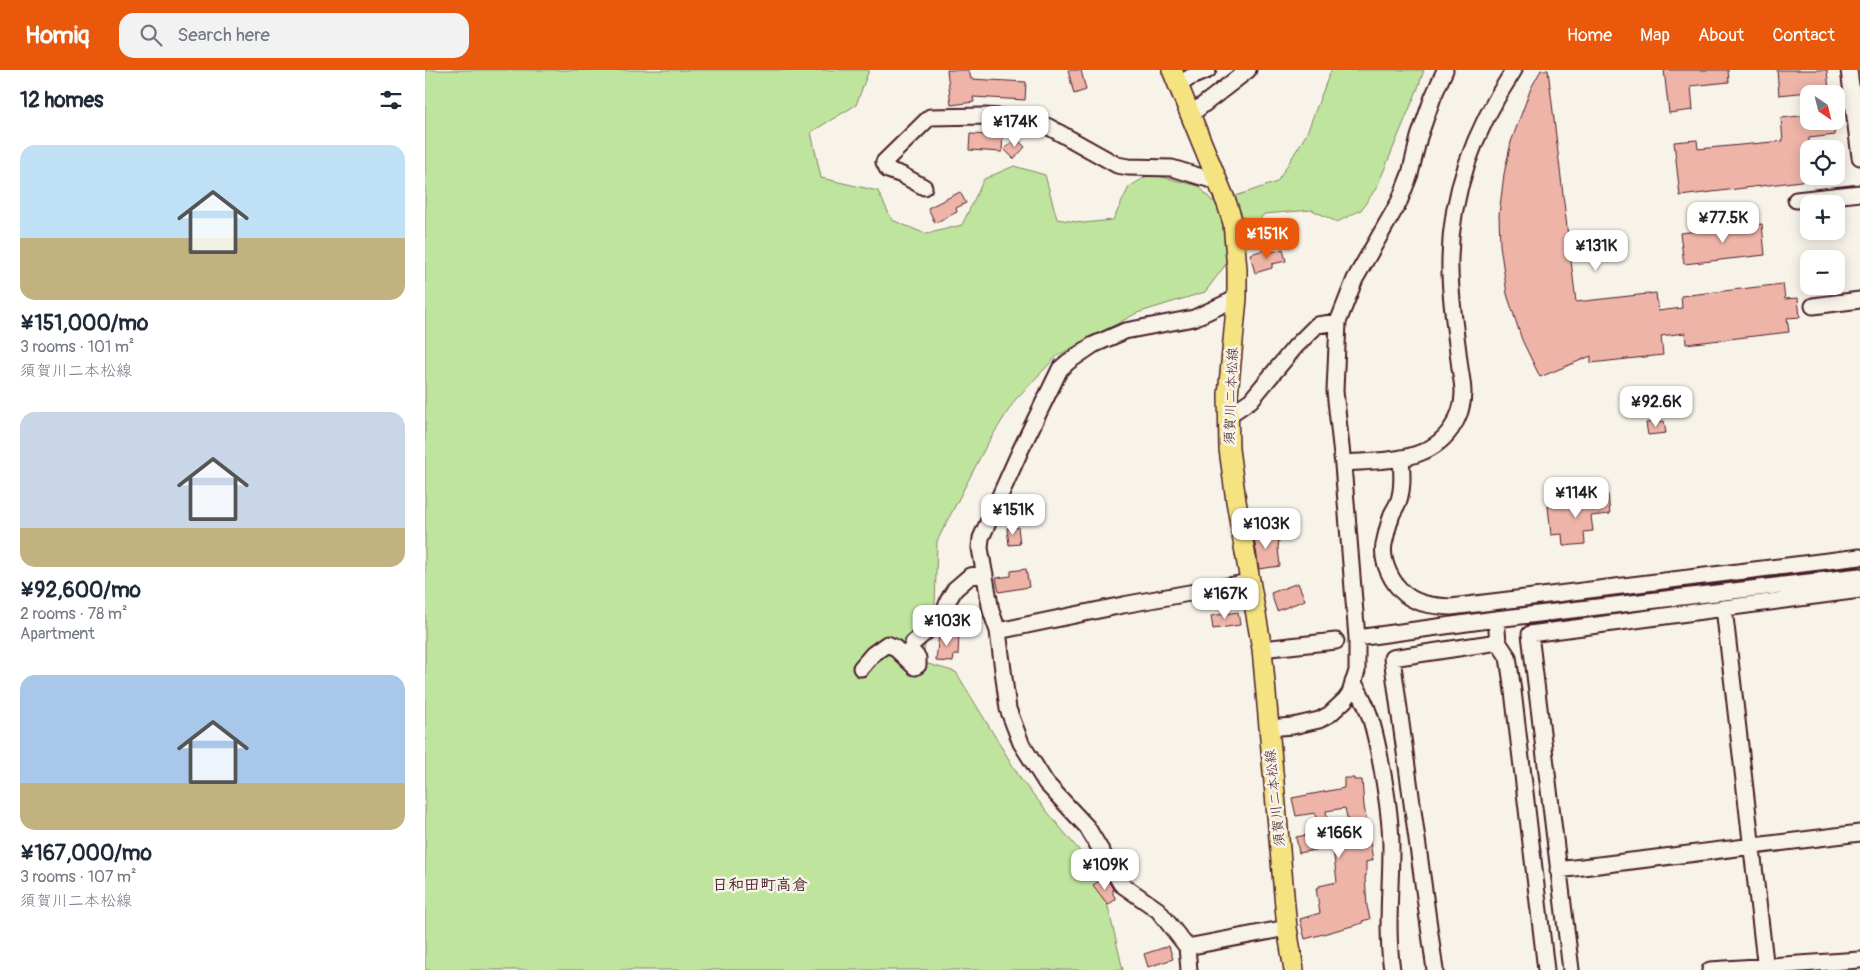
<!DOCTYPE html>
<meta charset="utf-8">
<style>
:root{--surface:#fff;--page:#f2f2f3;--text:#1f2937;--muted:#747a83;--accent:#ea580c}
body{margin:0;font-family:Pangolin,"Klee One",sans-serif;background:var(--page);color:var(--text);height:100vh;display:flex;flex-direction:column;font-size:19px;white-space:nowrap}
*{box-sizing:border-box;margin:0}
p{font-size:16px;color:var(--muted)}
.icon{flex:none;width:28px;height:28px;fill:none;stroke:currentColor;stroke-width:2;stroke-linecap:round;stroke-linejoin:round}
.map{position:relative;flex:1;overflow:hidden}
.sheet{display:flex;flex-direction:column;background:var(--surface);width:425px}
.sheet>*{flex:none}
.needle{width:32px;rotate:145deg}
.buttons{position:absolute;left:1375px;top:15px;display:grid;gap:10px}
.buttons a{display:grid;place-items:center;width:45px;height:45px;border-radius:10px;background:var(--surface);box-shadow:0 2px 12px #0003;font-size:25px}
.price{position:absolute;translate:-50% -42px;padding:0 11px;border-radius:10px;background:#fff;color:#222;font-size:16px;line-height:32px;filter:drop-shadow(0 1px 2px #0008)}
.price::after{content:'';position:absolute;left:50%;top:30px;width:15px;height:11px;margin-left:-8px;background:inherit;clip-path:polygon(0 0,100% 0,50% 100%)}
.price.current{background:var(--accent);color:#fff}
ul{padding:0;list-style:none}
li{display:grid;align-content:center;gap:10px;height:265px;padding:0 20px}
li span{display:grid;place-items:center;height:155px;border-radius:15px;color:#555}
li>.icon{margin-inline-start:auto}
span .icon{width:90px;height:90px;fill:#fffc;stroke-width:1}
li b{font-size:21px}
h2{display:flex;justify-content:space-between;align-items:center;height:60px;padding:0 20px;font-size:21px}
header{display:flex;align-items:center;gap:30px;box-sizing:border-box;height:70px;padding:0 25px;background:var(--accent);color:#fff}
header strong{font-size:24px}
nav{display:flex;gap:28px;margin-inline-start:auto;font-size:18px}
.search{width:350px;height:45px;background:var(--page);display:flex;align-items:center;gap:12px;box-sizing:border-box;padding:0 18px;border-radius:15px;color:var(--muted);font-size:19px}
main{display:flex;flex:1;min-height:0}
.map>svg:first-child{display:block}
</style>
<header>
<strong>Homiq</strong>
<div class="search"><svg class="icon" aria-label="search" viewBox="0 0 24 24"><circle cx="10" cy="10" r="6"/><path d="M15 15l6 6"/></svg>Search here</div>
<nav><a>Home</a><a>Map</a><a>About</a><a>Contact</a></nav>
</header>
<main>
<section class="sheet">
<h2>12 homes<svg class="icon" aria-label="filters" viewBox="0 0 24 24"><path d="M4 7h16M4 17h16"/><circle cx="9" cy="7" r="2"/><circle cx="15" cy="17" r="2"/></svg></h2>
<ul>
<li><span style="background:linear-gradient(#bfe0f5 60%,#c2b280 0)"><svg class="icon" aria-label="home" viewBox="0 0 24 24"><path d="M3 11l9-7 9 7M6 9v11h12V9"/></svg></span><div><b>¥151,000/mo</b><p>3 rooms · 101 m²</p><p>須賀川二本松線</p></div></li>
<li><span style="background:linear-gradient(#c9d6e8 75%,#c2b280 0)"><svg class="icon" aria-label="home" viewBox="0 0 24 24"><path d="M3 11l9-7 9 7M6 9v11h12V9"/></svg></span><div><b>¥92,600/mo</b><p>2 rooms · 78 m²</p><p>Apartment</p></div></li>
<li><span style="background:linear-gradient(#a9c7e8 70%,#c2b280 0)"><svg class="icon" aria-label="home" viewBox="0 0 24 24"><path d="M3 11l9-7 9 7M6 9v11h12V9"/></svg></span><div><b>¥167,000/mo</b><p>3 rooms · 107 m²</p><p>須賀川二本松線</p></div></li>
</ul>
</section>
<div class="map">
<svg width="1435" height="900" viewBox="0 0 1435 900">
<rect width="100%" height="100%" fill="#f7f3e8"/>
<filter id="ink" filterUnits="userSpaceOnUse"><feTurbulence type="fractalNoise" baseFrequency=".02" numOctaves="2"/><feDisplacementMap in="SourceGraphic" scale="10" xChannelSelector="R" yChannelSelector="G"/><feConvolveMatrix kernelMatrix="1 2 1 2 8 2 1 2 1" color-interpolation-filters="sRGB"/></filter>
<g filter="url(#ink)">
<path fill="#bfe49e" stroke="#848264" d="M 0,0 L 444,0 L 431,35 L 386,62 L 396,108 L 453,121 L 467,150 L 501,164 L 537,155 L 559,109 L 589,96 L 620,105 L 632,149 L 658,153 L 688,150 L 704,117 L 725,104 L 774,116 L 787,131 L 802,129 L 852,112 L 881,65 L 906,0 L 999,0 L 993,18 L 952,117 L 936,140 L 912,152 L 887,140 L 839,144 L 780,222 L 712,243 L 632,286 L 590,330 L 561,376 L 512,471 L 510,535 L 496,592 L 531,602 L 597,711 L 676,807 L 698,900 L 0,900 Z"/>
<path fill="#eeb4a8" stroke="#4a1f2b" d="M 522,0 L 544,0 L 546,9 L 601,12 L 600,30 L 548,27 L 549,32 L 526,35 Z
M 643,0 L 656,0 L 661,20 L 649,24 Z
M 1116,0 L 1123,0 L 1151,232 L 1231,223 L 1233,241 L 1257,238 L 1256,226 L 1358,214 L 1360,229 L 1373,228 L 1375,247 L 1362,248 L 1364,262 L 1261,274 L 1260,263 L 1236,266 L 1238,285 L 1166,293 L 1166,286 L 1115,307 L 1097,270 L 1082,224 L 1075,175 L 1074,145 L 1079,104 L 1086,72 L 1106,18 Z
M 1239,0 L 1303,0 L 1304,12 L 1266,16 L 1268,40 L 1244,43 Z
M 1352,0 L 1402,0 L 1404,20 L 1354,25 Z
M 1384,45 L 1384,51 L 1409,51 L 1410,65 L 1384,68 L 1384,110 L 1255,126 L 1249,72 L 1272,70 L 1273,79 L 1358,71 L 1356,48 Z
M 568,56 L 578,57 L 577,82 L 544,80 L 545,64 L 567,65 Z
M 591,68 L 600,77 L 589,89 L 579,79 Z
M 535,122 L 541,133 L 531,138 L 532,142 L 510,153 L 503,138 Z
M 1337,154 L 1340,185 L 1259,194 L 1255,163 Z
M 843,179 L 844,183 L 858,179 L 861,191 L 847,194 L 847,198 L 830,203 L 825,184 Z
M 1239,351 L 1241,363 L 1223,365 L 1221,353 Z
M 1183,425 L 1185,444 L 1166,446 L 1168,461 L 1159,462 L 1160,474 L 1138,476 L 1137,464 L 1126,465 L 1123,436 L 1173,430 L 1172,426 Z
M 593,457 L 595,474 L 584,475 L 582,458 Z
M 839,460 L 840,467 L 854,469 L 853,478 L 855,496 L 834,499 L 828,461 Z
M 601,499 L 604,517 L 574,522 L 571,508 L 586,506 L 586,501 Z
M 873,513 L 880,530 L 852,541 L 846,523 Z
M 813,542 L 815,555 L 788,559 L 786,546 Z
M 514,563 L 534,564 L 533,585 L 529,585 L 528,592 L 511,591 Z
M 919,708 L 929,708 L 929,710 L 937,710 L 939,736 L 948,790 L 941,792 L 941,806 L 940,806 L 942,836 L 945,849 L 937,851 L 938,853 L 880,869 L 875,849 L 895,843 L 891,818 L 894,818 L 894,816 L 912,812 L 907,769 L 926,766 L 920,738 L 901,741 L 906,777 L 874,783 L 871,767 L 893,763 L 890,743 L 871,746 L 867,728 L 919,718 Z
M 681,807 L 688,819 L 688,824 L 691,829 L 683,835 L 668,815 Z
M 744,876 L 748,889 L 723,897 L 719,884 Z"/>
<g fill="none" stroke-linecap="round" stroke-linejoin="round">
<g stroke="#4a1f2b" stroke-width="19">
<path id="minor" d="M 1424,0 L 1435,87
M 753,16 L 764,8 L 783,0
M 1411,31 L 1435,29
M 765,45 L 823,0
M 499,117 L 477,105 L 463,100 L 459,92 L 505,47 L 560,46 L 604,49 L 624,57 L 692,95 L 703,97 L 747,98 L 793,112
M 1371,130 L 1435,123
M 1388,236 L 1435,230
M 804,345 L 826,330 L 870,277 L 892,255 L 913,252
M 976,388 C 977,401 978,414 975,426 C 974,433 970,438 967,444 C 964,453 961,464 959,474 C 956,492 967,514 981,525 C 994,535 1011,536 1026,537 L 1435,487
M 918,393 C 955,390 1002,394 1026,359 C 1033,349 1038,336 1038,323 C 1038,312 1035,301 1034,290 C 1030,256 1024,221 1025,188 C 1026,119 1052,56 1089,0
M 1299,538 L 1341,900
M 573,561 L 698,535 L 825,512
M 932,568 L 1071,549 L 1435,506
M 1073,572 L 1083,587 L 1088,621 L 1121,900
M 837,579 L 911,571
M 436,598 L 448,584 L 462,574 L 469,577 L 490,597 L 493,595 L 493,588 L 486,580 L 488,573 L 517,548 L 524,529 L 530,519 L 545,506 L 560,504
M 928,612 C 943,633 949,658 954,683 C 960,714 966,747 966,778 C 966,818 961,860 967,900
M 843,658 L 868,656 L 894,650 L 905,644 L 920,630 L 925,623 L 932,601 L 932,568 L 918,395 L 910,321 L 913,252 L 930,209 L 974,132 L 985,104 L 994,67 L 1008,27 L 1020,0
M 1133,800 L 1435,763
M 762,877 L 862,858
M 764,900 L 762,877 L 733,840 L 696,814 L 662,757 L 621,713 L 596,673 L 583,639 L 573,561 L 566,541 L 555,478 L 556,468 L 596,379 L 635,299 L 643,292 L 668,275 L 700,261 L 769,248 L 812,228
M 1010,900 L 967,588 L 1073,572 L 1071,549
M 1146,900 L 1105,564 L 1435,520
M 1285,900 L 1435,890"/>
</g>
<g stroke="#4a1f2b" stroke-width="22">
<path id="major" d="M 747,0 L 802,134 L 808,153 L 812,199 L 812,228 L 803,325 L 804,379 L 811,431 L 837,579 L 862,858 L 869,900"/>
</g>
<use href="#minor" stroke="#f7f3e8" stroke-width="15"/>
<use href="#major" stroke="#f5e382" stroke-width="19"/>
</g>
</g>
<g text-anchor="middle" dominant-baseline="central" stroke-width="5" stroke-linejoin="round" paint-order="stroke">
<g font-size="14" fill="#4a1f2b" stroke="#f7f3e8">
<text transform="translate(806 326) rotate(-88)">須賀川二本松線</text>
<text transform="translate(850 728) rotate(-96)">須賀川二本松線</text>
</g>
<g font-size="16" font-weight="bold" fill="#4a1f2b" stroke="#f7f3e8">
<text x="335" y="815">日和田町高倉</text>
</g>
</g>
</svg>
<div class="buttons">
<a><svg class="needle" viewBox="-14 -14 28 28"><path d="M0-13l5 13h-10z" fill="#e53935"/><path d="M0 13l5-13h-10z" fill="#747a83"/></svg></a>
<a><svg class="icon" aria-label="locate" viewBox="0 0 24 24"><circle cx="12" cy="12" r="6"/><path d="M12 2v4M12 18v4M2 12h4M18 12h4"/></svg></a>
<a>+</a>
<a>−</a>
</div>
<b class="price" style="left:590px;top:78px">¥174K</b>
<b class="price" style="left:1298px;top:174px">¥77.5K</b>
<b class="price current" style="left:842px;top:190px">¥151K</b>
<b class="price" style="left:1171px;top:202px">¥131K</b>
<b class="price" style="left:1231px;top:358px">¥92.6K</b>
<b class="price" style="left:1151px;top:449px">¥114K</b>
<b class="price" style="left:588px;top:466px">¥151K</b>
<b class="price" style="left:841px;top:480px">¥103K</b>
<b class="price" style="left:800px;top:550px">¥167K</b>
<b class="price" style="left:522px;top:577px">¥103K</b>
<b class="price" style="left:914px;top:789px">¥166K</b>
<b class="price" style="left:680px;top:821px">¥109K</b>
</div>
</main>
